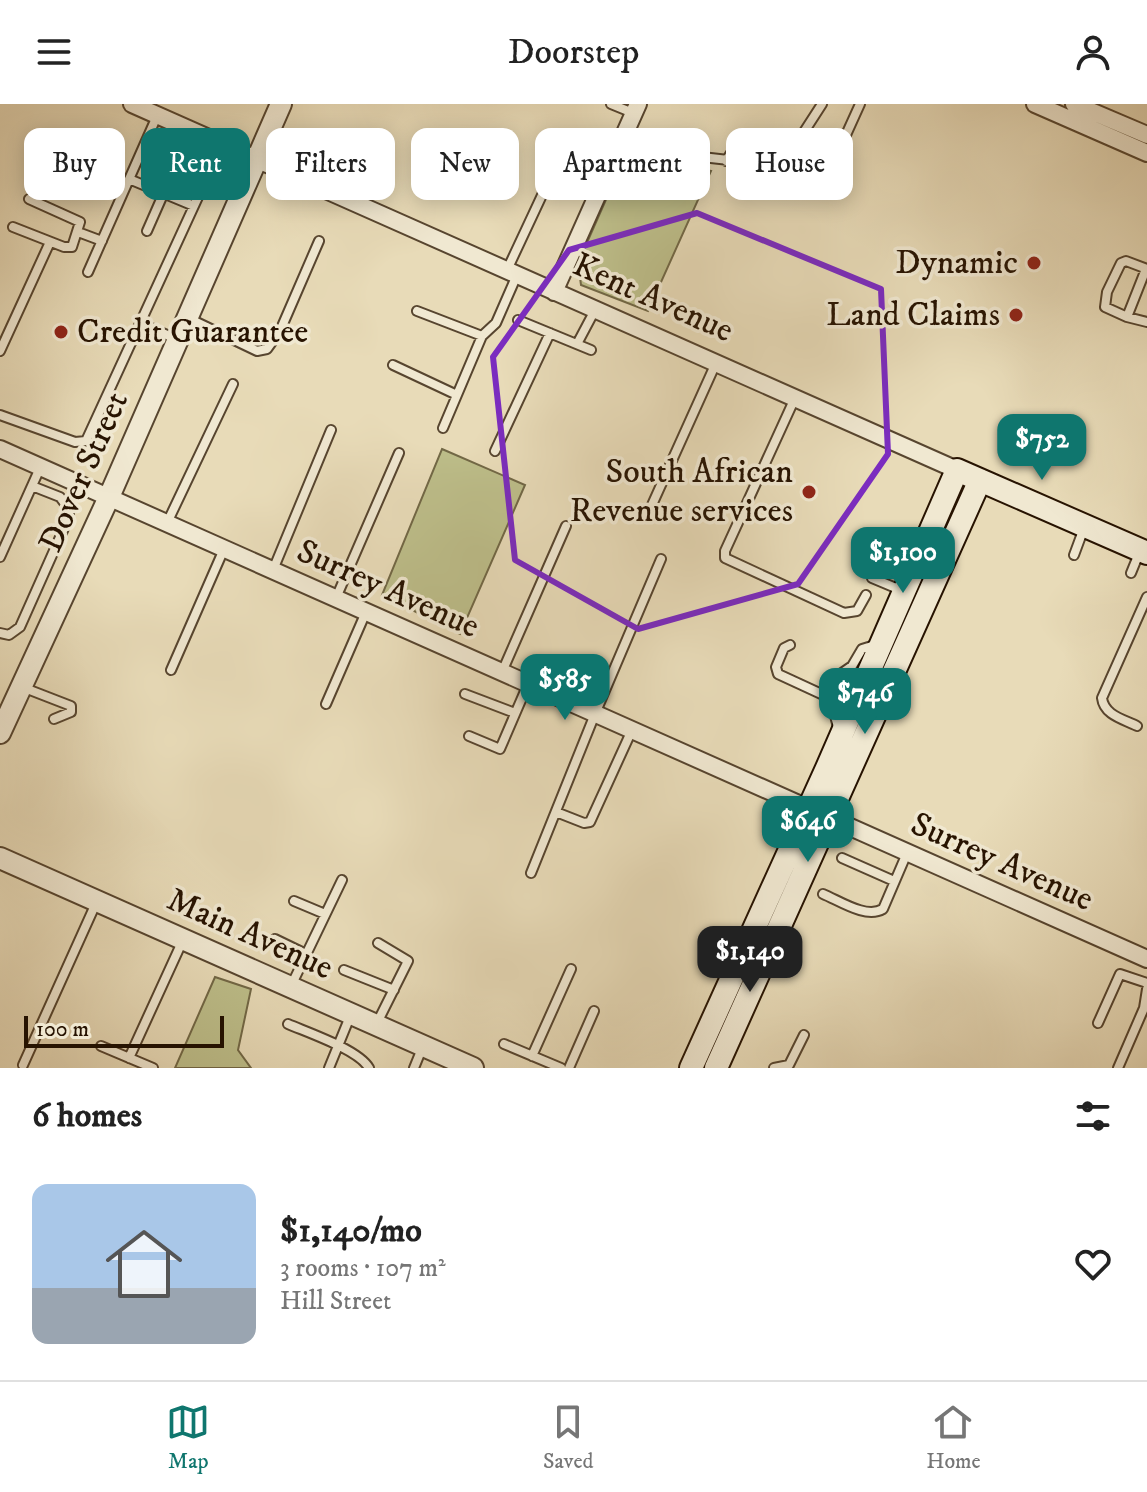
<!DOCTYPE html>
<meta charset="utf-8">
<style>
:root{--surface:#fff;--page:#f2f2f2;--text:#222;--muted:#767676;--line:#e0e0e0;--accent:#0f766e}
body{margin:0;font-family:"IM FELL DW Pica",serif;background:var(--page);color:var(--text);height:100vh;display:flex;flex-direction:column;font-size:30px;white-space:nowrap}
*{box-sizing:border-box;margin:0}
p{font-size:26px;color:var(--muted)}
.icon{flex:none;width:44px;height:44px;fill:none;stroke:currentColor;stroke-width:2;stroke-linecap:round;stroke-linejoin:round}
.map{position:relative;height:964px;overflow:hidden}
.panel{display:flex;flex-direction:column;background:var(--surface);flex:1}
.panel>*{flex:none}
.guide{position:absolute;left:24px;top:24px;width:1100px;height:72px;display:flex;gap:16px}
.scale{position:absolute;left:24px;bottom:20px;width:200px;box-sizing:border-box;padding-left:8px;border:4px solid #271301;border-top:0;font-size:22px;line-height:28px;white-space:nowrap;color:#271301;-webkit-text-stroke:6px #f0e8d1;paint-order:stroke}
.price{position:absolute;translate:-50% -68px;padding:0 18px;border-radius:16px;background:var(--accent);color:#fff;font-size:26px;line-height:52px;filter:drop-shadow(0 2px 4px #0008)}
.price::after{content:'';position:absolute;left:50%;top:48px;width:24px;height:18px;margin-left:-12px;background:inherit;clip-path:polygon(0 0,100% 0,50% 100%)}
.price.on{background:#222;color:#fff}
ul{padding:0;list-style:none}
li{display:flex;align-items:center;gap:24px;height:200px;padding:0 32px}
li+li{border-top:2px solid var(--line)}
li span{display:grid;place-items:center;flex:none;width:224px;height:160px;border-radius:16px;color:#555}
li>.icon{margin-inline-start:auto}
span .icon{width:96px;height:96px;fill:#fffc;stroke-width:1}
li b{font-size:34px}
h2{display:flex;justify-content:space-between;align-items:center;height:96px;padding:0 32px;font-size:34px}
.chip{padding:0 28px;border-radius:16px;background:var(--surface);box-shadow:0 4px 20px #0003;font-size:28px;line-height:72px}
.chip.on{background:var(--accent);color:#fff}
header{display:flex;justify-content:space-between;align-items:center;height:104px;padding:0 32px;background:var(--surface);font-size:36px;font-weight:600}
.dock{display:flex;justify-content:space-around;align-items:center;height:112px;border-top:2px solid var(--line);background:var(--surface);font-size:22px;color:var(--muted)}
.dock a{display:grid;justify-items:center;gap:4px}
.dock .on{color:var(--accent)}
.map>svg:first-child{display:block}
</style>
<header><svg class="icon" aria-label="menu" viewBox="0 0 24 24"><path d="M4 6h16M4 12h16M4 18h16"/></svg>Doorstep<svg class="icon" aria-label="person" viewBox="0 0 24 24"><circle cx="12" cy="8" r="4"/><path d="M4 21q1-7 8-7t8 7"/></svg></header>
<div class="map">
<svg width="1147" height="964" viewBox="0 0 1147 964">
<rect width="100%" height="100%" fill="#e8dbb8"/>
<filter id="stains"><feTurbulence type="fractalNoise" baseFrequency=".0025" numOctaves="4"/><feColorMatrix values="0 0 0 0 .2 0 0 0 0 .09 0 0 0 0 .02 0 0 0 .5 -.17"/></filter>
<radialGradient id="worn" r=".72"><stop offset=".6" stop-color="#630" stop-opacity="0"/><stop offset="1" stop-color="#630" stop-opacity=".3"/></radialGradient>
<path fill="#bdbe8a" stroke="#726846" stroke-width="2" d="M 627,48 L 711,67 L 648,207 L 581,181 L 578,159 Z
M 442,345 L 525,381 L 460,530 L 382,491 Z
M 215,873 L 251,885 L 238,946 L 251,964 L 175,964 Z"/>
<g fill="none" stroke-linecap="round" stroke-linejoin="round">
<g stroke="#57452f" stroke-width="12">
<path id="service" d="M 611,0 L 633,9
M 622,36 L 693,52 L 782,62 L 826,75 L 860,0
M 726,57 L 733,46
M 782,62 L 822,0
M 129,75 L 194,102
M 13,123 L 64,143 L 72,143 L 80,118 L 29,95
M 147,127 L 180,52
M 78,128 L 102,137
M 1147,165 L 1126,157 L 1121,159 L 1107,188 L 1105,203 L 1127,213 L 1147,218
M 507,166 L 558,57
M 88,168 L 157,12
M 417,207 L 482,232
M 1127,213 L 1146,165
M 188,214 L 257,247 L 267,245 L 280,227 L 319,137
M 518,216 L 591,246
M 140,219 L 176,235
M 577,240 L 595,206
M 0,247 L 50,138
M 393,261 L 457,291
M 795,294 L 725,447 L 725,454 L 844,509 L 857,507 L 866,491
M 0,311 L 75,338 L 86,337 L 210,67
M 443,324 L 482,232 L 496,219 L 517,171
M 495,347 L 550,229
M 647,412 L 716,259
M 167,419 L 233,280
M 1074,451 L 1084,424
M 0,453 L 40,364
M 273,466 L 331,326
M 1131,469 L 1140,447
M 872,474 L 903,487
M 336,494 L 399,349
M 0,529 L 9,531 L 20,523 L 69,413 L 69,405 L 60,393 L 32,382
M 790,541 L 784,544 L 776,563 L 778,570 L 830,594 L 832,588
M 171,566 L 224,445
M 502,568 L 566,422
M 839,571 L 852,562 L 862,545 L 875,541
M 22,583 L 71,602 L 71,608 L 54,615
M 465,590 L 515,609
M 830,594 L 838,623
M 326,600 L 366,508
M 1137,622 C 1123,615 1104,611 1102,594 L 1147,493
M 469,632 L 500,645 L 528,580
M 556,708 L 584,719 L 590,718 L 632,626
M 842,754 L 894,777
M 531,769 L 595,610 L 661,455
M 823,790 C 840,797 866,815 883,805 L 907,749
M 294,797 L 325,810
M 275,835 L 306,850
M 344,866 L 394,886
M 291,882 L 342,776
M 1098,919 L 1120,870 L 1147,879
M 288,920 C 309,929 359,946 369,964
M 376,921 L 408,857 L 378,839
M 504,940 L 561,964
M 101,942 L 153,964
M 532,952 L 571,865
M 129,954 L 183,836
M 23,961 L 97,797
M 329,964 L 351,910
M 414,964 L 423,942
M 569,964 L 594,907
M 774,964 L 789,961 L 804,931
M 1118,964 L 1144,904 L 1147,885"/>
</g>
<g stroke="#57452f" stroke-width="20">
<path id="minor" d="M 132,0 L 957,366
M 1035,0 L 1147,49
M 1074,0 L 1147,31
M 554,188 L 638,0
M 0,345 L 1147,855"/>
</g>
<g stroke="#57452f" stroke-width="24">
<path id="tertiary" d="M 0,629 L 109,393 L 281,0
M 0,754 L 473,964"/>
</g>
<g stroke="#271301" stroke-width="26">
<path id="secondary" d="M 691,964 L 827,664 L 957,366 L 1147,449
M 716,964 L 980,376"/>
</g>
<use href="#service" stroke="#f0e8d1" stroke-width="8"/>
<use href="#minor" stroke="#f0e8d1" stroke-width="16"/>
<use href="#tertiary" stroke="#f0e8d1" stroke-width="20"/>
<use href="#secondary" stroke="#f0e8d1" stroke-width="22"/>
</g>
<path fill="none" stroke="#7b2cbf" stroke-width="6" stroke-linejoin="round" d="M 697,109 L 881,185 L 888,350 L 798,480 L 638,525 L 515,456 L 493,253 L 569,146 Z"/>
<g fill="#8f2418" stroke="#f0e8d1" stroke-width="3">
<circle cx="1034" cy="159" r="8"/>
<circle cx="1016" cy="211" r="8"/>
<circle cx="61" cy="228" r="8"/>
<circle cx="809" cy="388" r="8"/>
</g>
<g text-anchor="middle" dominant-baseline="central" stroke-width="7" stroke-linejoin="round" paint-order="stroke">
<g font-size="34" fill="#271301" stroke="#f0e8d1" text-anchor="end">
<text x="1018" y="159">Dynamic</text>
<text x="1000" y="211">Land Claims</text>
<text x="77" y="228" text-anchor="start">Credit Guarantee</text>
<text x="793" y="368">South African<tspan x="793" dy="39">Revenue services</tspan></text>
</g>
<g font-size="34" fill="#271301" stroke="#f0e8d1">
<text transform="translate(653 194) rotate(24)">Kent Avenue</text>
<text transform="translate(84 368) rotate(-66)">Dover Street</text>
<text transform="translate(388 485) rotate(24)">Surrey Avenue</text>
<text transform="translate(1002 758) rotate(24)">Surrey Avenue</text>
<text transform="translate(250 830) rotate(24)">Main Avenue</text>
</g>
</g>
<rect width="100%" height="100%" filter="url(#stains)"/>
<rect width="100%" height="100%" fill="url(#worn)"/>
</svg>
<div class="scale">100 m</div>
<b class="price" style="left:1042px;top:378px">$752</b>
<b class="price" style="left:903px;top:491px">$1,100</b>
<b class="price" style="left:565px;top:618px">$585</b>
<b class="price" style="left:865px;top:632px">$746</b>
<b class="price" style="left:808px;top:760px">$646</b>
<b class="price on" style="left:750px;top:890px">$1,140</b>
<div class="guide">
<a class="chip">Buy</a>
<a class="chip on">Rent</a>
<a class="chip">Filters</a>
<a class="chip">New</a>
<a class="chip">Apartment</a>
<a class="chip">House</a>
</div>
</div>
<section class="panel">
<h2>6 homes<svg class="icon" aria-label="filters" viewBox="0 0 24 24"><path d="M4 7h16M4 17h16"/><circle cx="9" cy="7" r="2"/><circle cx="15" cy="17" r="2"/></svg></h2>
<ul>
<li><span style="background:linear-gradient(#a9c7e8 65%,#9aa5b1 0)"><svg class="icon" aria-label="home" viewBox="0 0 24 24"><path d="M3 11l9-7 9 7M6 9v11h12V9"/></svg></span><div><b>$1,140/mo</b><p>3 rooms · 107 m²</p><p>Hill Street</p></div><svg class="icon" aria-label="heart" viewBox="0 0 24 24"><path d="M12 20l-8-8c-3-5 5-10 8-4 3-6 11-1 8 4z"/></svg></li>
</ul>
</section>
<nav class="dock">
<a class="on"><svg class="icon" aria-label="map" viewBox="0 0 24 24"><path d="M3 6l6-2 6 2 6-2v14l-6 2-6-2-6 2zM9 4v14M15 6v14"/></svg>Map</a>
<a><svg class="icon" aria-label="saved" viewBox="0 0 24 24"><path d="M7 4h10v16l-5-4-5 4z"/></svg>Saved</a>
<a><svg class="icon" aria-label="home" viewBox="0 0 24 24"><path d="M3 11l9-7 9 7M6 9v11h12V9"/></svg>Home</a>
</nav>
